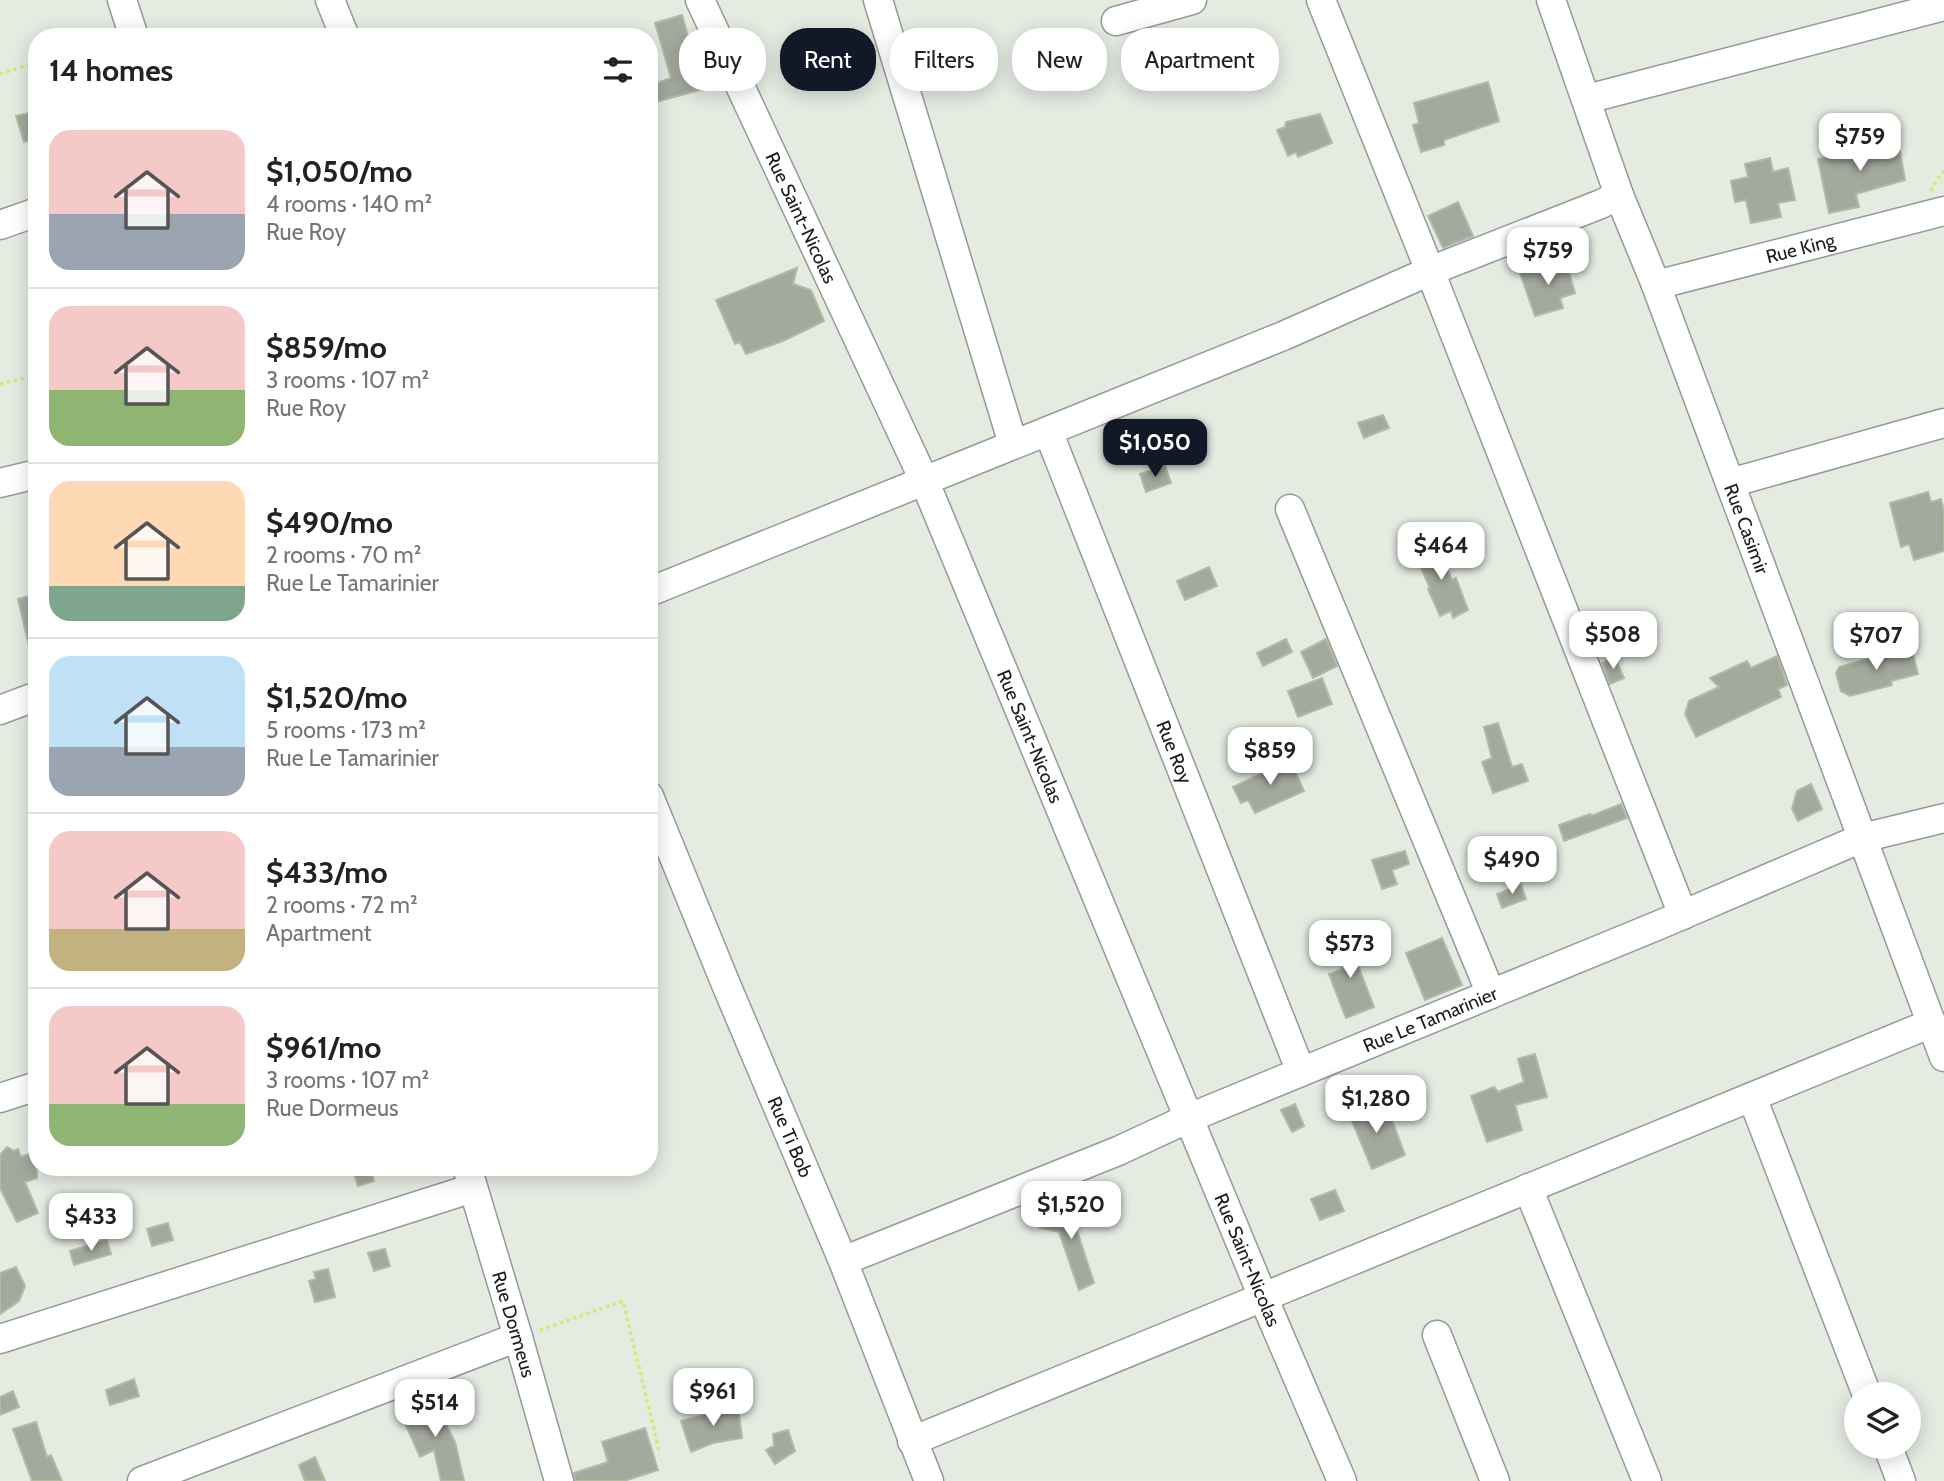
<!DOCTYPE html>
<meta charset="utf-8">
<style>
:root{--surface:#fff;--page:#f2f2f2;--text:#222;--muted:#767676;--line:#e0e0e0;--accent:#111827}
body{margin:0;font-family:Cabin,sans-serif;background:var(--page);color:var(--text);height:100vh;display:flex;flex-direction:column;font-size:26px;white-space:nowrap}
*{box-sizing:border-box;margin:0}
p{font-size:23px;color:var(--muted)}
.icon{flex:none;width:38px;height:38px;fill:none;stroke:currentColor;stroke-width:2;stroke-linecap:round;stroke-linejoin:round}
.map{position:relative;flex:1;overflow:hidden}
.panel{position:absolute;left:28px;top:28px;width:630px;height:1148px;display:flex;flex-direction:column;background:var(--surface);border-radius:28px;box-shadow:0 4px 18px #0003}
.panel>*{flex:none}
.top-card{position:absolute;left:679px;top:28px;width:665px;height:63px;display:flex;gap:14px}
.fabs{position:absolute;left:1844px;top:1382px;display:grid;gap:14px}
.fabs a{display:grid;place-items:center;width:77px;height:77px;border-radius:50%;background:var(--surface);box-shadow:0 4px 18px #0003;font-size:35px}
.price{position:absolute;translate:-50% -60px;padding:0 16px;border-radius:14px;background:#fff;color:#222;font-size:23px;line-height:46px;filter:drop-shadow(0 2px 4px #0008)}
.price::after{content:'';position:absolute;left:50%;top:42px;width:21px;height:16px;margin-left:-10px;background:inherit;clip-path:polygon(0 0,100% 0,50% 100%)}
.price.current{background:var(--accent);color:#fff}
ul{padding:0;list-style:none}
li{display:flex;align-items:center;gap:21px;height:175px;padding:0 21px}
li+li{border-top:2px solid var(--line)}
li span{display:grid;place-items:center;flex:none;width:196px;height:140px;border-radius:21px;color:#555}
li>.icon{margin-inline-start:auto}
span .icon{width:84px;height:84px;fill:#fffc;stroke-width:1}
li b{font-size:30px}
h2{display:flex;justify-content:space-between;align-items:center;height:84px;padding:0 21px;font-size:30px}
.tag{padding:0 24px;border-radius:28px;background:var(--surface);box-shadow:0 4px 18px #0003;font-size:24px;line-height:63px}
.tag.current{background:var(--accent);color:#fff}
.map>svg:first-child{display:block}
</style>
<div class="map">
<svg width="1944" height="1481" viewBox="0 0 1944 1481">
<rect width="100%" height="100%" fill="#e4ebe1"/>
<path fill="#a4a99d" stroke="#b0bba5" stroke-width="2" d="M 682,15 L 703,89 L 649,104 L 649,86 L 671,78 L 655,23 Z
M 1488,82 L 1499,121 L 1444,140 L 1444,145 L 1421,152 L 1413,125 L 1419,123 L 1414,103 Z
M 37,111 L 37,138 L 24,142 L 16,116 Z
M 1320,114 L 1332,143 L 1298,157 L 1296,152 L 1288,156 L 1277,130 L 1285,127 L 1286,122 Z
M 1882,138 L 1885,146 L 1898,140 L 1905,180 L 1856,194 L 1859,207 L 1829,213 L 1818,159 L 1864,150 L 1862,144 Z
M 1770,158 L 1773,172 L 1788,168 L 1795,200 L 1778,203 L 1781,217 L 1751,223 L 1746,200 L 1735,202 L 1731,181 L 1748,177 L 1745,164 Z
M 1458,202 L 1473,236 L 1443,248 L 1428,216 Z
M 1566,262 L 1575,293 L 1560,298 L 1563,308 L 1535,316 L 1520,273 Z
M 797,268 L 793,284 L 811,290 L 824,321 L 783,341 L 746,354 L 740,342 L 735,344 L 716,300 Z
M 1383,415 L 1389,428 L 1364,438 L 1358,423 Z
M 1165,466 L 1171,483 L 1146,492 L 1140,474 Z
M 1928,492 L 1931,502 L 1941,499 L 1944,511 L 1944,551 L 1914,560 L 1909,544 L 1901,547 L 1890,503 Z
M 1435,542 L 1452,580 L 1456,578 L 1468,610 L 1453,618 L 1451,611 L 1440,616 L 1428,589 L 1430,588 L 1414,552 Z
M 1209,567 L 1217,586 L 1185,600 L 1177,581 Z
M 37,594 L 37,655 L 31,655 L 18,599 Z
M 1286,639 L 1292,652 L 1263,666 L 1257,653 Z
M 1326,639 L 1337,666 L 1313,678 L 1301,652 Z
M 1911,647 L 1918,674 L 1891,681 L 1892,685 L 1850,696 L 1841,691 L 1836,673 L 1839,667 Z
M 1777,656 L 1787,685 L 1778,689 L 1781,697 L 1696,737 L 1685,714 L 1689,701 L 1719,687 L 1710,678 L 1747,661 L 1751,668 Z
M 1615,658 L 1624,678 L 1610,684 L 1602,663 Z
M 1322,678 L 1332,704 L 1298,717 L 1288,691 Z
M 1498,723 L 1512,767 L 1522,764 L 1528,781 L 1493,793 L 1482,762 L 1492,758 L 1484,727 Z
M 1290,760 L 1304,791 L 1255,813 L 1248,800 L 1241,803 L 1233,787 Z
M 1811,784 L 1822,809 L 1798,821 L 1792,809 L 1797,791 Z
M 1621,804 L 1627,818 L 1564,841 L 1559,825 L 1590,814 L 1591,816 Z
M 1405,851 L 1409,864 L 1392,870 L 1397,884 L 1382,889 L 1372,860 Z
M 1521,885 L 1526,899 L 1502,908 L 1497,894 Z
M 1343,927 L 1374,1007 L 1346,1018 L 1329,974 L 1343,969 L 1334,929 Z
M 1442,938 L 1462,985 L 1425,1000 L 1406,953 Z
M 1535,1054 L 1547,1097 L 1515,1105 L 1522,1130 L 1487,1142 L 1471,1096 L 1494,1087 L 1498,1092 L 1524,1082 L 1518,1059 Z
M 1342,1097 L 1363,1112 L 1375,1108 L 1378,1115 L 1388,1110 L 1405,1155 L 1372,1169 Z
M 1295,1104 L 1304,1126 L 1292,1132 L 1281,1110 Z
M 7,1147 L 14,1151 L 18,1149 L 21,1157 L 37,1151 L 37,1178 L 25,1182 L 38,1213 L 17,1222 L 0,1188 L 0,1155 Z
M 352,1167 L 370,1167 L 374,1181 L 358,1186 Z
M 1335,1190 L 1344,1211 L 1320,1220 L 1311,1199 Z
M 1064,1191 L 1094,1283 L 1079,1290 L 1059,1232 L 1041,1228 L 1059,1220 L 1050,1196 Z
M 89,1198 L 94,1213 L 66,1223 L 60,1208 Z
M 168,1223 L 173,1240 L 152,1246 L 147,1229 Z
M 107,1240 L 111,1254 L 74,1265 L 70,1251 Z
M 385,1249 L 390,1266 L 374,1271 L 368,1253 Z
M 16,1267 L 25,1286 L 19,1301 L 0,1314 L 0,1273 Z
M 328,1269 L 335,1297 L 315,1302 L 309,1281 L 316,1279 L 314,1272 Z
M 134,1379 L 139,1396 L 110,1405 L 106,1390 Z
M 13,1391 L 19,1407 L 0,1415 L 0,1397 Z
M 423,1391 L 433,1399 L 455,1442 L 464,1481 L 441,1481 L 434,1450 L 420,1457 L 404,1421 L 419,1411 L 420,1392 Z
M 738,1406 L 742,1438 L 713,1443 L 691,1452 L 681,1421 Z
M 36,1422 L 47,1457 L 51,1455 L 62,1481 L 32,1481 L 13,1429 Z
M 645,1428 L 658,1470 L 624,1481 L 575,1481 L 574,1473 L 608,1462 L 602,1442 Z
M 788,1430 L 795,1451 L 775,1464 L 766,1450 L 774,1446 L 773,1434 Z
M 315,1457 L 325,1481 L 305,1481 L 299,1465 Z"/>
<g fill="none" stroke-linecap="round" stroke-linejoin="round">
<g stroke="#989898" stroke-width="31">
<g id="minor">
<path d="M 122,0 L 134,37"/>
<path d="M 330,0 L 345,37"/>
<path id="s1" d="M 700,0 L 924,480 L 1263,1297 L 1342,1481"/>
<path d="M 878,0 L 1013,444"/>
<path d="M 1321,0 L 1430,271 L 1683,915"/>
<path id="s2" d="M 1551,0 L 1619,195 L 1656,285 L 1944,1057"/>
<path d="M 1116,21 L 1192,0"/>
<path d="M 1587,99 L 1944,6"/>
<path d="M 0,225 L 37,212"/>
<path id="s3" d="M 1656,285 L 1944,211"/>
<path id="s4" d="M 1048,431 L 1301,1072"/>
<path d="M 0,483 L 37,474"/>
<path d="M 1730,483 L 1944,423"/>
<path d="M 1290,509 L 1491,994"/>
<path d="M 649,592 L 1283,336 L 1430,271 L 1601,204 L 1619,195"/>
<path d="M 0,710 L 37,696"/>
<path id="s5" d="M 649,796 L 725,982 L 843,1261 L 929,1481"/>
<path d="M 1752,1097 L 1867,1395"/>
<path d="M 0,1098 L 37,1086"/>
<path id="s6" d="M 467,1167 L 518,1337 L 559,1481"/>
<path d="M 1528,1188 L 1647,1481"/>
<path id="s7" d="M 843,1261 L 1118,1151 L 1189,1118 L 1659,925 L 1862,838 L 1944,818"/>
<path d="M 1437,1335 L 1495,1481"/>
<path d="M 0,1339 L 473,1188"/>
<path d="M 912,1441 L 1932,1023"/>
<path d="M 1888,1447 L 1901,1481"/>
<path d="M 142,1481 L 518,1337"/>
</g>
</g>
<path stroke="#d5e974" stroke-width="3.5" stroke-dasharray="3.5 3.5" stroke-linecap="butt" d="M 0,74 L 37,62
M 1931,191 L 1936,181 L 1944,171
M 0,384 L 37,375
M 540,1330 L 623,1301 L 660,1454"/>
<use href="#minor" stroke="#fff" stroke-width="28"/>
</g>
<g text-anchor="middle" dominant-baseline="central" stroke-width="5" stroke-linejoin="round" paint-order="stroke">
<g font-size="19" fill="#1b1b1b" stroke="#fff">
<text stroke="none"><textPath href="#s1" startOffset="240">Rue Saint-Nicolas</textPath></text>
<text stroke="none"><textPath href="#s3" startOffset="149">Rue King</textPath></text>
<text stroke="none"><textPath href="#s2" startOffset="564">Rue Casimir</textPath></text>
<text stroke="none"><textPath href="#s1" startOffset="807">Rue Saint-Nicolas</textPath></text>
<text stroke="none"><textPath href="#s4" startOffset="345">Rue Roy</textPath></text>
<text stroke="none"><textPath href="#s7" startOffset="635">Rue Le Tamarinier</textPath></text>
<text stroke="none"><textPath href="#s5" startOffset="369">Rue Ti Bob</textPath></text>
<text stroke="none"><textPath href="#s1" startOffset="1374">Rue Saint-Nicolas</textPath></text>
<text stroke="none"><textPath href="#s6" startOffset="164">Rue Dormeus</textPath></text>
</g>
</g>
</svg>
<div class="fabs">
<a><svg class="icon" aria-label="layers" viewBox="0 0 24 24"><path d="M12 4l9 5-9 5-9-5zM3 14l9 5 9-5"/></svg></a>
</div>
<b class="price" style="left:1860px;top:173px">$759</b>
<b class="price" style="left:1548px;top:287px">$759</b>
<b class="price current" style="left:1155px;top:479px">$1,050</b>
<b class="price" style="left:1441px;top:582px">$464</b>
<b class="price" style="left:1613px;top:671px">$508</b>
<b class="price" style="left:1876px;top:672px">$707</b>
<b class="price" style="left:1270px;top:787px">$859</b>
<b class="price" style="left:1512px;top:896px">$490</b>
<b class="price" style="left:1350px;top:980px">$573</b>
<b class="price" style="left:1376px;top:1135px">$1,280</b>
<b class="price" style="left:1071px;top:1241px">$1,520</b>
<b class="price" style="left:91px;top:1253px">$433</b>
<b class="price" style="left:713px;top:1428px">$961</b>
<b class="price" style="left:435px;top:1439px">$514</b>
<div class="top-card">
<a class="tag">Buy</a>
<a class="tag current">Rent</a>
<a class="tag">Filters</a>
<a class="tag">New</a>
<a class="tag">Apartment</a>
</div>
<section class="panel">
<h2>14 homes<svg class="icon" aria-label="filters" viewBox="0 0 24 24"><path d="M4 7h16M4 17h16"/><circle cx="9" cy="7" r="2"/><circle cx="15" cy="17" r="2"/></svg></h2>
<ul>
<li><span style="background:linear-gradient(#f6c9c9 60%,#9aa5b1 0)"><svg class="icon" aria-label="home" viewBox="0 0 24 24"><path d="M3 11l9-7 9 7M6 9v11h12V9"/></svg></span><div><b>$1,050/mo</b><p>4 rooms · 140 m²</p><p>Rue Roy</p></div></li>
<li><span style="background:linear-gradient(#f6c9c9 60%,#8fb573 0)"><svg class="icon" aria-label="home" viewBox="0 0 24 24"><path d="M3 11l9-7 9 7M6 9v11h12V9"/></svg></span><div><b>$859/mo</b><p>3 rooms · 107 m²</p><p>Rue Roy</p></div></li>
<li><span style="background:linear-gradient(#ffd9b3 75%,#7fa58c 0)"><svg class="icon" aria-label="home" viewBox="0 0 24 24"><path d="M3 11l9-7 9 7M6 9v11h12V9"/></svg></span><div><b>$490/mo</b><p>2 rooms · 70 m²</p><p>Rue Le Tamarinier</p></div></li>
<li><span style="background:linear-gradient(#bfe0f5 65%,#9aa5b1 0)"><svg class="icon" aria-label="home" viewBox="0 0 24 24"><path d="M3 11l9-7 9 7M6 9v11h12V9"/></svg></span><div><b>$1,520/mo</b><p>5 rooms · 173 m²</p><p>Rue Le Tamarinier</p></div></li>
<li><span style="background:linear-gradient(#f6c9c9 70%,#c2b280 0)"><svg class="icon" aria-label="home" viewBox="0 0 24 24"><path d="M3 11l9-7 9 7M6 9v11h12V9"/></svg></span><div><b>$433/mo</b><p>2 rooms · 72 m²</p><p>Apartment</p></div></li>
<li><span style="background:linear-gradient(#f6c9c9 70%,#8fb573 0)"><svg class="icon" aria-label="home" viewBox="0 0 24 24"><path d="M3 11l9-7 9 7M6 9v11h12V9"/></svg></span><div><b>$961/mo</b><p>3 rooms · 107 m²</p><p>Rue Dormeus</p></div></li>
</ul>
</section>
</div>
